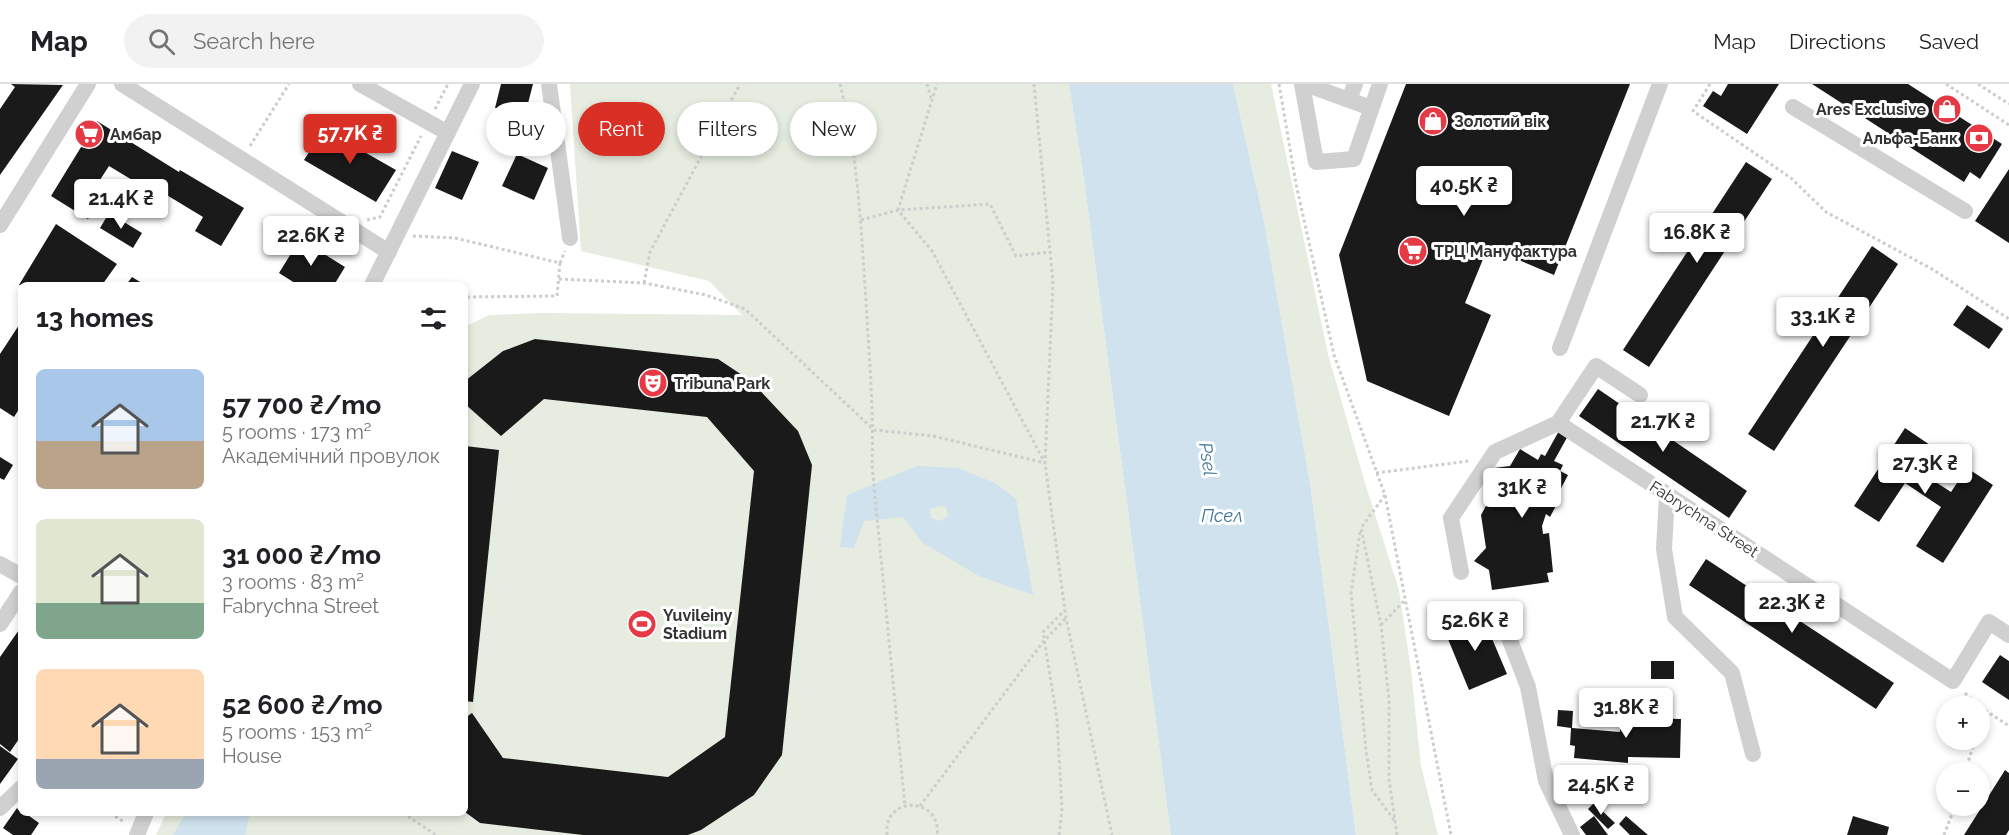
<!DOCTYPE html>
<meta charset="utf-8">
<style>
:root{--surface:#fff;--page:#f2f2f2;--text:#202124;--muted:#757577;--line:#e0e0e0;--accent:#d93025}
body{margin:0;font-family:Raleway,sans-serif;background:var(--page);color:var(--text);height:100vh;display:flex;flex-direction:column;font-size:22px;white-space:nowrap}
*{box-sizing:border-box;margin:0}
p{font-size:20px;color:var(--muted)}
.icon{flex:none;width:33px;height:33px;fill:none;stroke:currentColor;stroke-width:2;stroke-linecap:round;stroke-linejoin:round}
.map{position:relative;flex:1;overflow:hidden}
.sheet{position:absolute;left:18px;top:198px;width:450px;height:534px;display:flex;flex-direction:column;background:var(--surface);border-radius:9px;box-shadow:0 3px 9px #0003}
.sheet>*{flex:none}
.guide{position:absolute;left:486px;top:18px;width:570px;height:54px;display:flex;gap:12px}
.fabs{position:absolute;left:1936px;top:612px;display:grid;gap:12px}
.fabs a{display:grid;place-items:center;width:54px;height:54px;border-radius:50%;background:var(--surface);box-shadow:0 3px 9px #0003;font-size:30px}
.price{position:absolute;translate:-50% -51px;padding:0 14px;border-radius:6px;background:#fff;color:#222;font-size:20px;line-height:39px;filter:drop-shadow(0 2px 3px #0008)}
.price::after{content:'';position:absolute;left:50%;top:36px;width:18px;height:14px;margin-left:-9px;background:inherit;clip-path:polygon(0 0,100% 0,50% 100%)}
.price.active{background:var(--accent);color:#fff}
ul{padding:0;list-style:none}
li{display:flex;align-items:center;gap:18px;height:150px;padding:0 18px}
li span{display:grid;place-items:center;flex:none;width:168px;height:120px;border-radius:9px;color:#555}
li>.icon{margin-inline-start:auto}
span .icon{width:72px;height:72px;fill:#fffc;stroke-width:1}
li b{font-size:26px}
h2{display:flex;justify-content:space-between;align-items:center;height:72px;padding:0 18px;font-size:26px}
.chip{padding:0 21px;border-radius:27px;background:var(--surface);box-shadow:0 3px 9px #0003;font-size:21px;line-height:54px}
.chip.active{background:var(--accent);color:#fff}
header{display:flex;align-items:center;gap:36px;box-sizing:border-box;height:84px;padding:0 30px;background:var(--surface);border-bottom:2px solid var(--line)}
header strong{font-size:28px}
nav{display:flex;gap:33px;margin-inline-start:auto;font-size:21px}
.search{width:420px;height:54px;background:var(--page);display:flex;align-items:center;gap:15px;box-sizing:border-box;padding:0 21px;border-radius:33px;color:var(--muted);font-size:22px}
.map>svg:first-child{display:block}
</style>
<header>
<strong>Map</strong>
<div class="search"><svg class="icon" aria-label="search" viewBox="0 0 24 24"><circle cx="10" cy="10" r="6"/><path d="M15 15l6 6"/></svg>Search here</div>
<nav><a>Map</a><a>Directions</a><a>Saved</a></nav>
</header>
<div class="map">
<svg width="2009" height="751" viewBox="0 0 2009 751">
<rect width="100%" height="100%" fill="#fff"/>
<path fill="#e6ecdf" d="M 570,0 L 1069,0 L 1084,96 L 1171,751 L 156,751 L 166,729 L 465,729 L 465,243 L 489,231 L 541,229 L 742,231 L 709,197 L 581,167 Z
M 1233,0 L 1271,0 L 1328,270 L 1365,399 L 1399,506 L 1411,586 L 1421,682 L 1438,751 L 1356,751 L 1311,405 L 1264,137 Z"/>
<path fill="#cfe2ee" fill-rule="evenodd" d="M 1069,0 L 1233,0 L 1264,137 L 1311,405 L 1356,751 L 1171,751 L 1084,96 Z
M 917,382 L 958,384 L 995,399 L 1016,415 L 1033,511 L 979,492 L 923,459 L 903,433 L 864,437 L 854,464 L 840,463 L 847,411 ZM 940,422 L 946,423 L 948,432 L 940,437 L 931,434 L 930,425 Z
M 186,729 L 250,729 L 245,751 L 173,751 Z"/>
<path fill="#1a1a1a" d="M 11,0 L 63,1 L 0,91 L 0,25 L 15,3 Z
M 501,0 L 533,0 L 525,31 L 495,24 Z
M 1406,0 L 1630,0 L 1554,191 L 1488,163 L 1465,219 L 1491,231 L 1449,332 L 1367,297 L 1339,171 Z
M 1728,0 L 1779,0 L 1747,50 L 1703,22 L 1713,7 L 1721,12 Z
M 1812,0 L 1908,0 L 2002,60 L 1980,95 L 1970,88 L 1964,98 Z
M 97,37 L 179,88 L 180,86 L 244,124 L 221,162 L 195,147 L 203,133 L 165,110 L 162,114 L 109,82 L 96,102 L 105,108 L 88,135 L 51,112 Z
M 324,45 L 396,86 L 376,118 L 304,76 Z
M 452,67 L 479,78 L 462,116 L 435,104 Z
M 517,70 L 548,84 L 534,116 L 502,102 Z
M 1746,78 L 1772,95 L 1649,283 L 1623,266 Z
M 2009,85 L 2009,159 L 1975,137 Z
M 109,129 L 142,149 L 133,164 L 100,144 Z
M 56,140 L 117,180 L 102,201 L 19,201 Z
M 300,155 L 345,183 L 334,201 L 298,201 L 279,189 Z
M 1872,162 L 1898,180 L 1774,367 L 1748,350 Z
M 132,193 L 145,201 L 126,201 Z
M 1967,221 L 2003,245 L 1989,265 L 1953,241 Z
M 21,238 L 21,322 L 14,333 L 0,324 L 0,270 Z
M 535,255 L 718,275 L 751,297 L 798,347 L 812,381 L 782,671 L 754,711 L 701,746 L 688,751 L 583,751 L 480,739 L 465,728 L 465,634 L 472,629 L 503,674 L 668,693 L 725,653 L 754,387 L 707,333 L 544,315 L 501,352 L 465,320 L 465,297 L 503,267 Z
M 1598,305 L 1747,407 L 1729,434 L 1579,332 Z
M 1905,344 L 1930,361 L 1914,384 L 1951,408 L 1967,384 L 1993,401 L 1943,479 L 1916,462 L 1941,423 L 1905,399 L 1879,438 L 1854,422 Z
M 1560,345 L 1569,350 L 1554,377 L 1563,381 L 1560,387 L 1568,391 L 1557,412 L 1560,414 L 1550,433 L 1546,430 L 1542,442 L 1543,450 L 1549,449 L 1553,488 L 1547,489 L 1549,498 L 1492,506 L 1489,486 L 1474,477 L 1486,464 L 1481,431 L 1499,398 L 1494,384 L 1510,382 L 1520,365 L 1538,376 L 1541,370 L 1545,372 Z
M 465,362 L 499,366 L 473,618 L 465,617 Z
M 0,373 L 13,381 L 4,396 L 0,394 Z
M 1706,475 L 1894,599 L 1876,625 L 1689,501 Z
M 1471,531 L 1475,542 L 1485,538 L 1507,590 L 1469,606 L 1443,543 Z
M 21,543 L 21,652 L 10,668 L 0,660 L 0,573 Z
M 2000,571 L 2009,577 L 2009,616 L 1982,598 Z
M 1651,577 L 1674,577 L 1674,595 L 1651,595 Z
M 1558,626 L 1573,627 L 1572,644 L 1620,648 L 1621,634 L 1681,635 L 1680,674 L 1628,673 L 1628,679 L 1574,674 L 1575,662 L 1570,661 L 1571,644 L 1557,642 Z
M 0,662 L 18,675 L 0,700 Z
M 2005,686 L 2009,689 L 2009,746 L 2006,751 L 1964,751 Z
M 1594,719 L 1615,739 L 1608,745 L 1588,725 Z
M 17,724 L 21,729 L 25,729 L 39,739 L 31,751 L 13,751 L 3,744 Z
M 1594,732 L 1608,751 L 1586,751 L 1580,743 Z
M 1626,732 L 1648,751 L 1630,751 L 1619,740 Z
M 1853,732 L 1889,743 L 1887,751 L 1847,751 Z"/>
<g fill="none" stroke-linecap="round" stroke-linejoin="round">
<path stroke="#cdcdcd" stroke-width="3" stroke-dasharray="3 3" stroke-linecap="butt" d="M 840,0 C 858,70 861,145 866,217 C 869,272 874,327 872,381 L 905,722
M 927,0 L 931,14
M 1034,0 L 1053,199 L 1045,379 L 1066,534 L 1112,751
M 1279,0 L 1296,100 L 1334,271 L 1385,411 L 1451,751
M 1710,0 L 1693,27 L 1791,94 L 1826,128 L 1932,185 L 2009,235
M 1946,0 L 2009,41
M 1978,0 L 2009,20
M 435,25 L 448,0
M 250,62 L 289,0
M 367,136 L 380,133 L 421,52
M 861,136 L 898,126 L 990,120 L 1016,172 L 1050,168
M 413,152 L 455,154 L 560,179 L 557,212 L 465,213
M 560,179 L 565,167
M 559,195 L 644,199 L 706,211 L 745,225 L 874,346 L 933,352 L 1045,379 L 932,167 L 898,126 L 937,0
M 644,199 L 650,168 L 740,0
M 1376,389 L 1469,377
M 1385,411 L 1361,444 L 1381,541 L 1389,616 L 1389,695 L 1397,751
M 1360,448 L 1351,509 L 1366,666 L 1372,706 L 1394,736
M 1381,541 L 1405,516
M 1965,609 L 1978,622
M 1980,623 L 2009,642
M 1965,688 L 1975,656
M 920,722 L 1043,558 L 1066,534
M 110,729 L 124,738
M 403,729 L 436,751
M 887,751 C 883,710 942,713 937,751
M 1059,751 L 1062,726 L 1057,635 L 1043,548 L 1065,526
M 1944,751 L 1955,722"/>
<path stroke="#d0d0d0" stroke-width="16" d="M 122,0 L 389,168
M 360,0 L 448,49
M 549,0 L 570,154
M 1302,0 L 1316,78 L 1354,75 L 1380,0
M 1305,0 L 1371,24
M 1349,16 L 1355,0
M 1793,23 L 1965,127
M 0,141 L 88,0
M 372,201 L 472,0
M 1560,264 L 1660,0
M 1558,339 L 1953,597 L 1989,538 L 2009,551
M 1667,411 L 1664,465 L 1675,533 L 1732,589 L 1753,670
M 0,480 L 21,492
M 1461,488 L 1451,434 L 1495,368 L 1558,339 L 1596,282 L 1640,311
M 1498,525 L 1528,603 L 1546,697 L 1572,751
M 0,540 L 21,508
M 0,724 L 21,704
M 137,751 L 146,729"/>
</g>
<defs>
<g id="shop-disc" transform="scale(1.5)"><circle r="9.5" fill="#e63946" stroke="#fff"/><path d="M-5-2.5h2.3a2.7 3.5 0 0 1 5.4 0H5L5.5 6h-11ZM-1.5-2.5h3a1.5 2.3 0 0 0-3 0Z" fill="#fff"/></g>
<g id="supermarket-disc" transform="scale(1.5)"><circle r="9.5" fill="#e63946" stroke="#fff"/><path d="M-6-5.5h2.5l.6 2H6L4.5 2H-2.5L-4.4-4H-6ZM-1.5 3.2a1.3 1.3 0 1 0 .1 0ZM3 3.2a1.3 1.3 0 1 0 .1 0Z" fill="#fff"/></g>
<g id="bank-disc" transform="scale(1.5)"><circle r="9.5" fill="#e63946" stroke="#fff"/><path d="M-6-4H6V4H-6ZM0-2.3a2.3 2.3 0 1 0 0 4.6a2.3 2.3 0 1 0 0-4.6Z" fill="#fff"/></g>
<g id="theatre-disc" transform="scale(1.5)"><circle r="9.5" fill="#e63946" stroke="#fff"/><path d="M-5-5.5Q0-4 5-5.5V0Q5 5 0 6Q-5 5-5 0ZM-3.3-2.5H-1v1.5H-3.3ZM1-2.5H3.3v1.5H1ZM-2.8 1Q0 5.5 2.8 1Z" fill="#fff"/></g>
<g id="stadium-disc" transform="scale(1.5)"><circle r="9.5" fill="#e63946" stroke="#fff"/><path d="M0-5a6.5 5 0 1 0 0 10a6.5 5 0 1 0 0-10ZM-3.5-1.8h7v3.6h-7Z" fill="#fff"/></g>
</defs>
<g fill-rule="evenodd">
<use href="#shop-disc" x="1947" y="25"/>
<use href="#shop-disc" x="1433" y="37"/>
<use href="#supermarket-disc" x="89" y="50"/>
<use href="#bank-disc" x="1979" y="54"/>
<use href="#supermarket-disc" x="1413" y="167"/>
<use href="#theatre-disc" x="653" y="299"/>
<use href="#stadium-disc" x="642" y="540"/>
</g>
<g text-anchor="middle" dominant-baseline="central" stroke-width="6" stroke-linejoin="round" paint-order="stroke">
<g font-size="16" font-weight="bold" fill="#333" stroke="#fff" text-anchor="start">
<text x="1926" y="25" text-anchor="end">Ares Exclusive</text>
<text x="1454" y="37">Золотий вік</text>
<text x="110" y="50">Амбар</text>
<text x="1958" y="54" text-anchor="end">Альфа-Банк</text>
<text x="1434" y="167">ТРЦ Мануфактура</text>
<text x="674" y="299">Tribuna Park</text>
<text x="663" y="531">Yuvileiny<tspan x="663" dy="18">Stadium</tspan></text>
</g>
<g font-size="16" fill="#333" stroke="#fff">
<text transform="translate(1704 435) rotate(33)">Fabrychna Street</text>
</g>
<g font-size="18" font-style="italic" fill="#3f7597" stroke="#fff">
<text transform="translate(1208 375) rotate(81)">Psel</text>
<text x="1222" y="431">Псел</text>
</g>
</g>
</svg>
<div class="fabs">
<a>+</a>
<a>−</a>
</div>
<b class="price active" style="left:350px;top:81px">57.7K ₴</b>
<b class="price" style="left:1464px;top:133px">40.5K ₴</b>
<b class="price" style="left:121px;top:146px">21.4K ₴</b>
<b class="price" style="left:1697px;top:180px">16.8K ₴</b>
<b class="price" style="left:311px;top:183px">22.6K ₴</b>
<b class="price" style="left:1823px;top:264px">33.1K ₴</b>
<b class="price" style="left:1663px;top:369px">21.7K ₴</b>
<b class="price" style="left:1925px;top:411px">27.3K ₴</b>
<b class="price" style="left:1522px;top:435px">31K ₴</b>
<b class="price" style="left:1792px;top:550px">22.3K ₴</b>
<b class="price" style="left:1475px;top:568px">52.6K ₴</b>
<b class="price" style="left:1626px;top:655px">31.8K ₴</b>
<b class="price" style="left:1601px;top:732px">24.5K ₴</b>
<div class="guide">
<a class="chip">Buy</a>
<a class="chip active">Rent</a>
<a class="chip">Filters</a>
<a class="chip">New</a>
</div>
<section class="sheet">
<h2>13 homes<svg class="icon" aria-label="filters" viewBox="0 0 24 24"><path d="M4 7h16M4 17h16"/><circle cx="9" cy="7" r="2"/><circle cx="15" cy="17" r="2"/></svg></h2>
<ul>
<li><span style="background:linear-gradient(#a9c7e8 60%,#b9a48a 0)"><svg class="icon" aria-label="home" viewBox="0 0 24 24"><path d="M3 11l9-7 9 7M6 9v11h12V9"/></svg></span><div><b>57 700 ₴/mo</b><p>5 rooms · 173 m²</p><p>Академічний провулок</p></div></li>
<li><span style="background:linear-gradient(#dfe7d0 70%,#7fa58c 0)"><svg class="icon" aria-label="home" viewBox="0 0 24 24"><path d="M3 11l9-7 9 7M6 9v11h12V9"/></svg></span><div><b>31 000 ₴/mo</b><p>3 rooms · 83 m²</p><p>Fabrychna Street</p></div></li>
<li><span style="background:linear-gradient(#ffd9b3 75%,#9aa5b1 0)"><svg class="icon" aria-label="home" viewBox="0 0 24 24"><path d="M3 11l9-7 9 7M6 9v11h12V9"/></svg></span><div><b>52 600 ₴/mo</b><p>5 rooms · 153 m²</p><p>House</p></div></li>
</ul>
</section>
</div>
